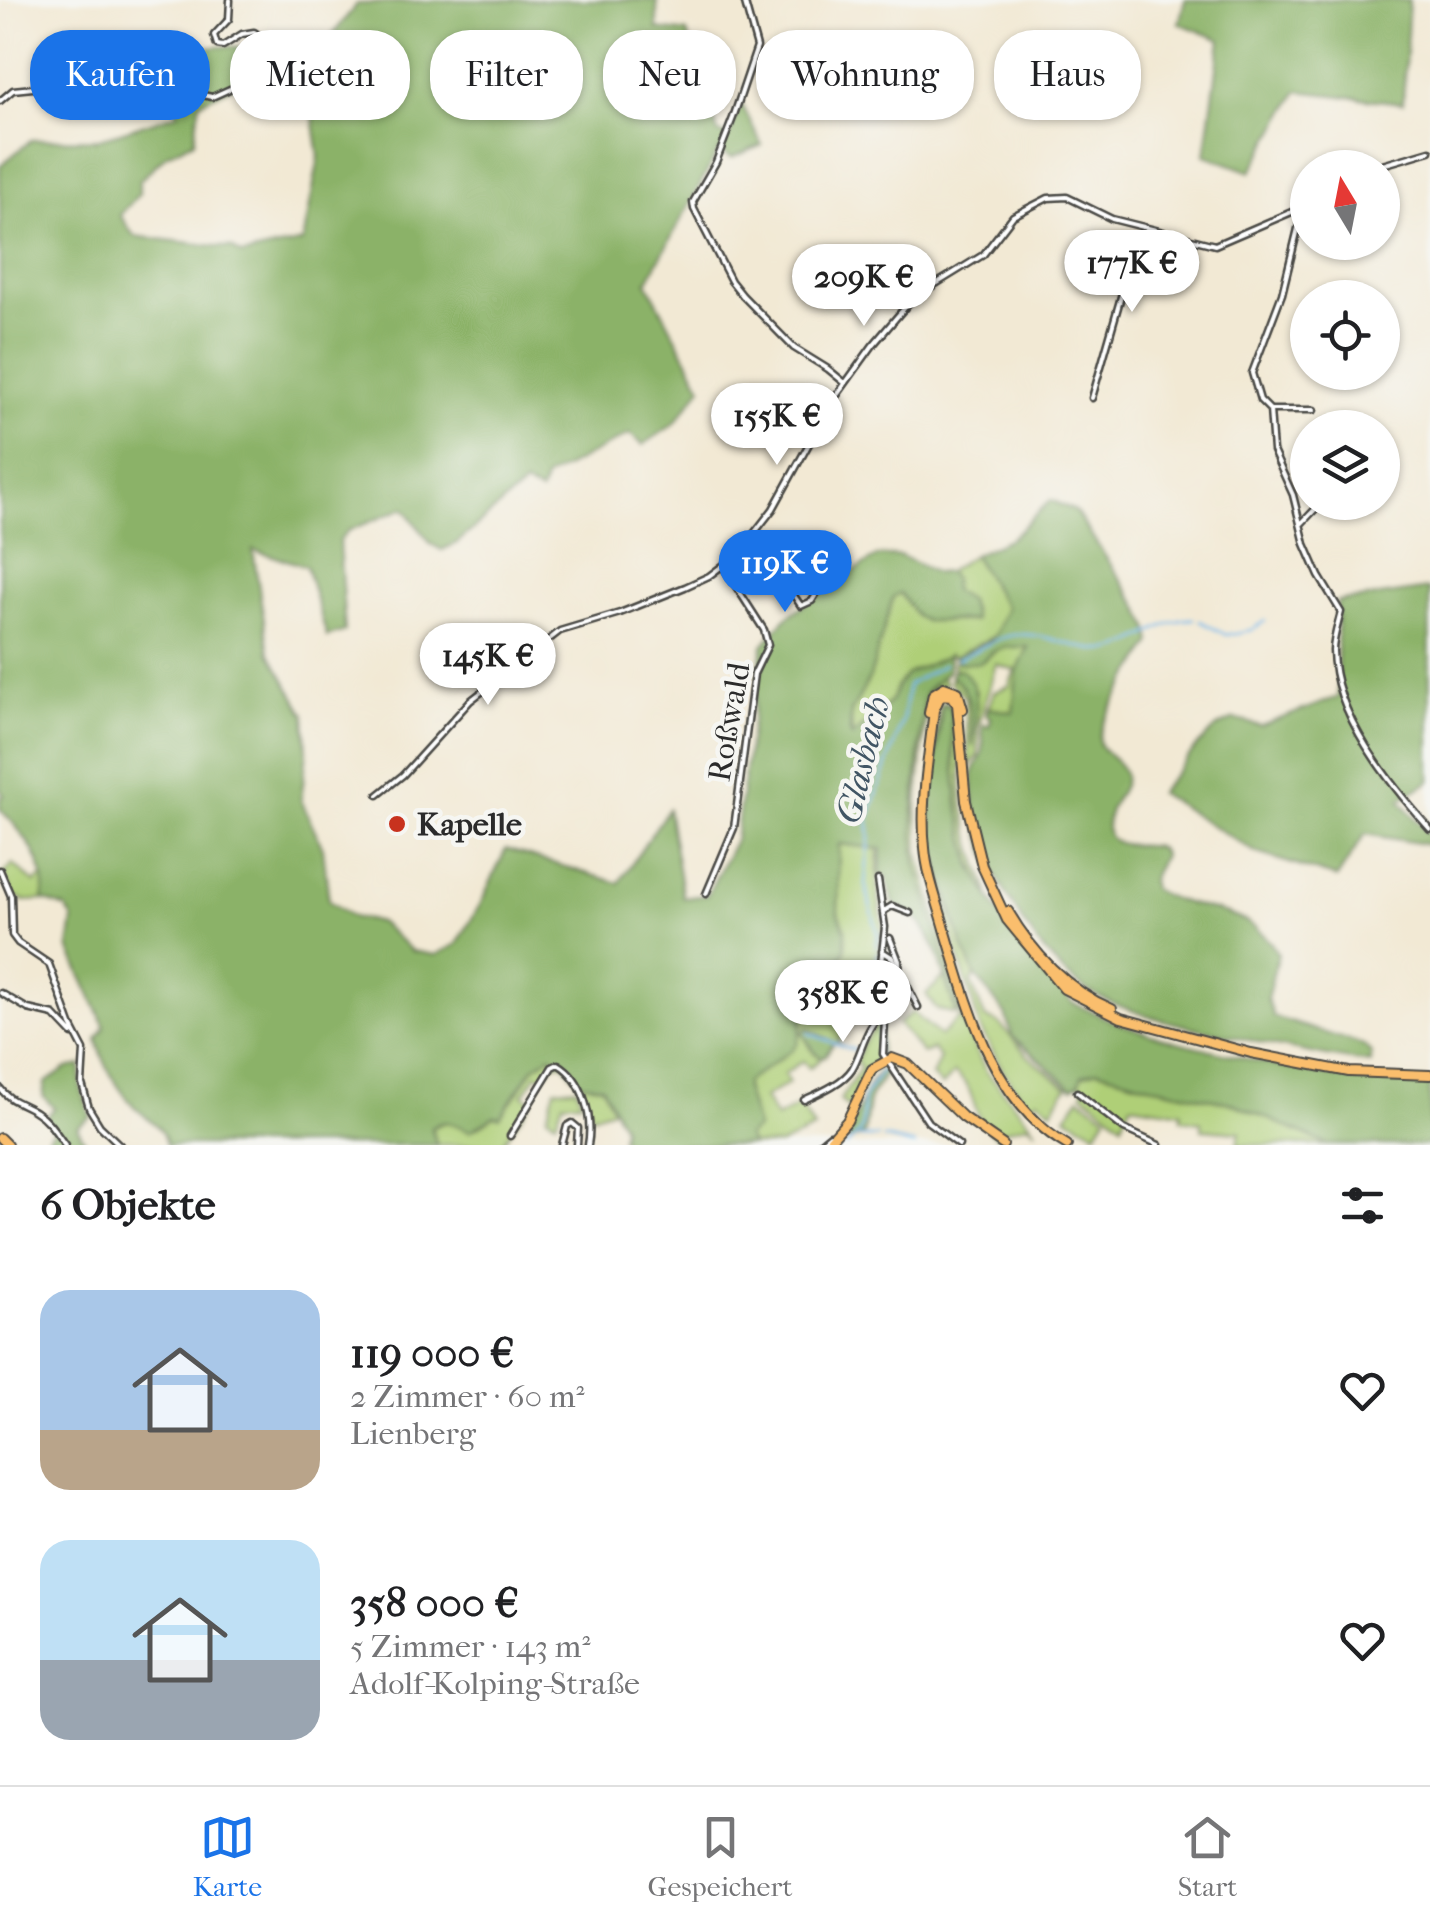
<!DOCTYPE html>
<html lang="de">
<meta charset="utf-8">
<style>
:root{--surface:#fff;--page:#f2f2f2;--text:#202124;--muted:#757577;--line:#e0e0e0;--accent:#1a73e8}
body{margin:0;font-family:"IM FELL French Canon",serif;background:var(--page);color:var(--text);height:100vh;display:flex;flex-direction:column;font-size:38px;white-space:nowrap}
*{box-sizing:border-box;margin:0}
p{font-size:32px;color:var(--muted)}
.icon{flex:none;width:55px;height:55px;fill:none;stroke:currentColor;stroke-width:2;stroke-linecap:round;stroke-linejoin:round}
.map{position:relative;height:1145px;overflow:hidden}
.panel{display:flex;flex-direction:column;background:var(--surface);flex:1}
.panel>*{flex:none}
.hud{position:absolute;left:30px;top:30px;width:1370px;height:90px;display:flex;gap:20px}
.needle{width:65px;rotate:350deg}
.controls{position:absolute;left:1290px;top:150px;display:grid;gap:20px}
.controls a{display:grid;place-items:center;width:110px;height:110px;border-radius:50%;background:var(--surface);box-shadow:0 2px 8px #0004;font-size:50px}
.price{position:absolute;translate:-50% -85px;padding:0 22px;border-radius:35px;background:#fff;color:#222;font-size:32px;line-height:65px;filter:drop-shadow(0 2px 5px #0008)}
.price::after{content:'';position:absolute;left:50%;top:60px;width:30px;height:22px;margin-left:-15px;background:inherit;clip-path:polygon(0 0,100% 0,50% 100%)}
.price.on{background:var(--accent);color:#fff}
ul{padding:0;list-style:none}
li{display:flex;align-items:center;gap:30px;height:250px;padding:0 40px}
li span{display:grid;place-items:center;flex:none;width:280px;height:200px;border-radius:30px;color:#555}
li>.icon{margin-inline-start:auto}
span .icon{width:120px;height:120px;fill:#fffc;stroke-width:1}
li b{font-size:42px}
h2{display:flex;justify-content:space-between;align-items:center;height:120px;padding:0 40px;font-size:42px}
.pill{padding:0 35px;border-radius:40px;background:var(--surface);box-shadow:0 2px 8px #0004;font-size:35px;line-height:90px}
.pill.on{background:var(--accent);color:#fff}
.tab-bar{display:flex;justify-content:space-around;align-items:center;height:140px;border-top:2px solid var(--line);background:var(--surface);font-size:28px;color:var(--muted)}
.tab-bar a{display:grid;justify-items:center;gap:5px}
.tab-bar .on{color:var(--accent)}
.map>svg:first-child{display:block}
</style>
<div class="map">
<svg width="1430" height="1145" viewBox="0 0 1430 1145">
<rect width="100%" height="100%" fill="#f6f6f2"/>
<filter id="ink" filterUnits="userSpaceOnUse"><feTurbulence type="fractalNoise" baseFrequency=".01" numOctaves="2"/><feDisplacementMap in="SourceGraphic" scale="20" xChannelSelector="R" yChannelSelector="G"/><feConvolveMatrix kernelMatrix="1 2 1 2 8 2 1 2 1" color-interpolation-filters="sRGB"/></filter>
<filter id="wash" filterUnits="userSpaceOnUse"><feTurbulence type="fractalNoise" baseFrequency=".0048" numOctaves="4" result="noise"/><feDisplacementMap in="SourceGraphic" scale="40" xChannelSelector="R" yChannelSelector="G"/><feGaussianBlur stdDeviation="2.25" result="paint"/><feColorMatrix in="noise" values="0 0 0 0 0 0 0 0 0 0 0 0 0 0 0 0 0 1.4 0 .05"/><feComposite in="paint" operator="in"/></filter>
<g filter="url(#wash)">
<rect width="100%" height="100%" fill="#f2e9d4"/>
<path fill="#afcf77" stroke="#6d7d51" stroke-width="2.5" d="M 973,555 L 1006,608 L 996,635 L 954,657 L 949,655 L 897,686 L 891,701 L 852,737 L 851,712 L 870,677 L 893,597 L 899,593 L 925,621 L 973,621 C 974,602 966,601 953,591 L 953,579 L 947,572 Z
M 1026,645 C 1029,657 1020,665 1017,678 C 1015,688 1015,701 1013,713 L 988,708 L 994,692 L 1009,686 L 1015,670 L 996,664 L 979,724 L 978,757 L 969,765 L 965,698 L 950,682 L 951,677 C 976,691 969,721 973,746 L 976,691 L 957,669 L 953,670 L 954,661 L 980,663 L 999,649 Z
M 941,676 L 946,683 L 930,692 L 927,706 L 917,807 L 919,855 L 967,1023 L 961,1015 L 918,873 L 913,835 L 924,698 Z
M 949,702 C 966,724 958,771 963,801 C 967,832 977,862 989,892 L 986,893 C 955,834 957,772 950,707 C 944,735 934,764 932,792 C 927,855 951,918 975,975 L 971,983 L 985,1018 L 999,1023 L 1029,1057 L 1067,1087 L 1052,1110 L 1037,1099 L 1030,1107 L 1004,1072 L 980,1028 L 931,865 L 927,830 L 939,708 L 941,703 Z
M 839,844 L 879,849 L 877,886 L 883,925 L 879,949 L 883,1011 L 867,1009 L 841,1035 L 838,1044 L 807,1028 L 802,1033 L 814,1053 L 825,1056 L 809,1068 L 803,1061 L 784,1074 L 789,1083 L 764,1098 L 776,1118 L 800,1105 L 814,1129 L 780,1145 L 751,1145 L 746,1136 L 757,1127 L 745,1088 L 746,1082 L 793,1049 L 798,1042 L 805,1007 L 821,990 L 845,951 L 845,930 L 838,913 Z
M 13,864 L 35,883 L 44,875 L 47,881 L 43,900 L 24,901 L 12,895 L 4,874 Z
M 944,977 L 955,1010 L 956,1014 L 936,1009 L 926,994 Z
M 912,1012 L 940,1036 L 960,1017 L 986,1071 L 1037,1131 L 1028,1124 L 1006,1130 L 1000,1139 C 965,1116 982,1092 954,1073 L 942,1086 L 932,1076 L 940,1058 L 933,1049 L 923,1054 L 898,1024 Z
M 882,1016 L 879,1057 L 865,1072 L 848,1108 L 840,1100 L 861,1068 L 856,1063 L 862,1045 Z
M 550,1056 L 565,1061 L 564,1064 L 554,1063 L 543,1077 L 537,1074 L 523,1095 L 532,1101 L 501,1145 L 437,1145 L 431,1128 L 447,1121 L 479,1127 L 514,1099 L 533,1068 Z
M 1097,1070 L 1156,1087 L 1232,1103 L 1329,1145 L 1237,1145 L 1240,1132 L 1202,1129 L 1202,1122 L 1181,1119 L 1182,1112 L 1131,1104 L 1122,1124 L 1083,1093 L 1084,1087 L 1079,1084 L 1082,1075 Z
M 579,1083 L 602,1086 L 613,1109 L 591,1116 Z
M 576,1087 L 581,1101 L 563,1102 L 556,1121 L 547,1116 L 555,1089 Z
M 1080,1097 L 1106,1116 L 1096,1132 L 1066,1116 Z"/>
<path fill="#8bb268" stroke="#5b6e4a" stroke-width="2.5" d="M 458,0 L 657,0 L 657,29 L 687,33 L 718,133 L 729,136 L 741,103 L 762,145 L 731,158 L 719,150 L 647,282 L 702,387 L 674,424 L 643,445 L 630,434 L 546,478 L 540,492 L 524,485 L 457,543 L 442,550 L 431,544 L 404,508 L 347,531 L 339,541 L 345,631 L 327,637 L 306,566 L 253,550 L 269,652 L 305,714 L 307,752 L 301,800 L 323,848 L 329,901 L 353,917 L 379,922 L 412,951 L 435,955 L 457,944 L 480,905 L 506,849 L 619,883 L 668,809 L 683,898 L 707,895 L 735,840 L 763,645 L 785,619 L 813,597 L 878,556 L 901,556 L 936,573 L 947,572 L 953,579 L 953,591 L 969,601 L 974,620 L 925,621 L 916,616 L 900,593 L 893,597 L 870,677 L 851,712 L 850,733 L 852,736 L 891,701 L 897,686 L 907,674 L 949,655 L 948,671 L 927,690 L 924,698 L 913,816 L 915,858 L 961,1015 L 955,1010 C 942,972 936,920 894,905 L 886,876 L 880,876 L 882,849 L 839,844 L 838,913 L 845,930 L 845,951 L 815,999 L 805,1007 L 798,1042 L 793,1049 L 746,1082 L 745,1088 L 757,1128 L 747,1136 L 751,1145 L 631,1145 L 621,1139 L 623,1127 L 602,1086 L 579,1083 L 564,1064 L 565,1061 L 550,1056 L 533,1068 L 500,1117 L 494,1116 L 470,1131 C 455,1125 445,1117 431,1128 L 437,1145 L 166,1145 C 161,1121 145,1120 131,1103 C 114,1083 103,1064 97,1039 L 105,1027 L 69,948 L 73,919 L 66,908 L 43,900 C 50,866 24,833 0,809 L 0,798 L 4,795 L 0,790 L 0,166 L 31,140 L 99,139 L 178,113 L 171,102 L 143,94 L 139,96 L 124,84 L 122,76 L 133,76 C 183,56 213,35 267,53 L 265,71 L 200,102 L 194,141 L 167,154 L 139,181 L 139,194 L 120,215 L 134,236 L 232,248 L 242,255 L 303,242 L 319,157 L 306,68 L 357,4 Z
M 1185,0 L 1409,0 L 1403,103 L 1298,91 L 1251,172 L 1205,155 L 1221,40 L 1179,23 Z
M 1051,500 L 1075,511 L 1137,604 L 1149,627 L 1152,642 C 1143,661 1091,728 1100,745 C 1107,758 1128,764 1124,782 C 1122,792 1113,801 1110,810 C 1096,852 1131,843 1158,847 L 1163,855 L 1151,880 L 1153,889 C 1197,916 1248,901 1278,954 L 1267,999 L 1274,1017 L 1364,1045 L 1371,1053 L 1371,1063 C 1328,1058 1286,1048 1244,1039 C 1191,1027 1132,1017 1085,989 C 1050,967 1024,925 1004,890 C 985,858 970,812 973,774 C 974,766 980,762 982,754 C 985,744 981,734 983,724 L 989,726 L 991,718 L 986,715 L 988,708 L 1013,712 L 1017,672 L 1028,647 L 1006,647 L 992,652 L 980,663 L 960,663 L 954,657 L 993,639 L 1006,608 L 973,555 L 1011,538 Z
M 1429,589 L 1430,781 L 1400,800 L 1430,836 L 1430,845 L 1365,834 L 1337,878 L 1257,853 L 1159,793 L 1199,744 L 1217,727 L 1234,719 L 1261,726 L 1338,697 L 1337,602 Z
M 960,669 C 984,686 976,721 973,747 C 968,722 977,691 951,677 L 953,670 Z
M 949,704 L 958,804 L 972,867 L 1014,938 L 1073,1003 L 1117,1023 L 1173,1041 L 1282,1067 L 1355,1080 L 1430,1083 L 1430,1145 L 1329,1145 L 1232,1103 L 1156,1087 L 1098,1070 L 1082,1075 L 1079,1084 L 1072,1088 L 1012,1036 L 1005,1014 L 975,975 L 962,944 L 932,841 L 932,789 L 942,710 L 943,705 Z
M 807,1028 L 834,1043 L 825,1056 L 819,1057 L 802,1033 Z
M 81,1065 L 81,1087 L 91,1117 L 77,1127 L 87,1145 L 52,1145 L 48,1137 L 54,1129 L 46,1118 L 54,1108 L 43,1096 L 45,1083 L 67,1068 Z
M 886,1066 L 888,1070 L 870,1096 L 864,1134 L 851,1140 L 847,1136 C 858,1116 867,1077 886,1066 Z"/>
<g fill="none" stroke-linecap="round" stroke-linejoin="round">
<path stroke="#73b8ea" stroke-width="2.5" d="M 1200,621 L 1226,635 L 1251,630 L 1265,621
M 957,659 C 976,652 995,637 1015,635 C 1048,631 1085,656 1115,649 C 1142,642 1167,617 1194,619
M 876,947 L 878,936 L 865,883 L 870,835 L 868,819 L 903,719 L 908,685 L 943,665
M 877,953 L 881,1012
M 808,1033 L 856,1051
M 876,1058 L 881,1018
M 860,1137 L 878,1137
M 884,1138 L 915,1145
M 846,1145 C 869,1129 860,1120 864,1099 C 866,1089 878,1079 882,1069"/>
</g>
</g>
<g filter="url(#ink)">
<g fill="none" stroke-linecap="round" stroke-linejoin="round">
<g stroke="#494844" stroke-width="9">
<path id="minor" d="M 744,0 L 757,47 L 733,118 L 716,162 L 693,202 L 694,209 L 731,281 L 743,296 L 794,348 L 828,369 L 845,383
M 0,101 L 13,90 L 83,83 L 98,74 L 116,71 L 124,84 L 160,86 L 212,97 L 254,78 L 266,76 L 294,89 L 317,83 L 320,75 L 318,69 L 285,54 L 254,32 L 242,34 L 223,46 L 217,45 L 214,35 L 229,19 L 230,0
M 1372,168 L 1430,151
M 1303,208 L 1282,294 L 1252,373 L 1260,400 L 1270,410 L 1273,451 L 1293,495 L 1305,544 L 1319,576 L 1341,612 C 1338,624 1333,639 1333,651 C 1334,715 1389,783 1430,829
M 1092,398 L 1130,265 L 1147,250 L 1152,231
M 1270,410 L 1314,410
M 1347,423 L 1350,428
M 1302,523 L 1322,502
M 754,536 L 801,606 L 812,601 L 830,572
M 378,795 L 403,775 L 470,701 L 560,631 L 620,613 L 685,587 L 709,576 L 738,554 L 773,509 L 832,402 L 873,345 L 913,298 L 983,255 L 1013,216 L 1048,198 L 1067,197 L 1112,219 L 1215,245 L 1308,205
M 0,870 L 11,896 L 12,935 L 18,943 L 49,964 L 71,1025 L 84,1050 L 82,1084 L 89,1108 L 100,1126 L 120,1145
M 878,880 L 885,927 L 881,963 L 885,1020 L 883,1054 L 928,1122 L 959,1145
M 706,894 L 734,828 L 754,674 L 768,645 L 764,630 L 723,566
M 884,911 L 892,906 L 910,913
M 890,938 L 899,961 L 900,976
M 882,951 L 893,958 L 918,1007
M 1,993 L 28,1009 L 54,1015 L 72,1034
M 0,1088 C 10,1102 23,1103 36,1112 C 49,1120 56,1133 65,1145
M 1077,1092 L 1124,1129 L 1159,1145
M 804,1100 C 819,1093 843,1083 852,1069 C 863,1051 865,1024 885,1013
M 510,1136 L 552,1067 L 558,1064 C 584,1079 593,1118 588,1145
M 562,1145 L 567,1126 L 572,1123 L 578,1128 L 577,1145
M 818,1145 L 830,1135"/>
</g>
<g stroke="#494844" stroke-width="12">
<path id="primary" d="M 929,713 L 933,694 L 944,687 L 958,692 L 963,709
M 1008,911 C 1032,952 1067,990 1112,1009
M 0,1138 L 7,1145
M 826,1145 L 847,1121 L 872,1069 L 892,1058 L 908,1064 L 963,1117 L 1003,1145
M 1067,1145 C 992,1102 968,1006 945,929 C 938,903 927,875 925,848 C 920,802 929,755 934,710 L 941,695 L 951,696 L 957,704 L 966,801 L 982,866 L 1007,920 L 1064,989 L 1121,1018 L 1251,1053 L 1349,1072 L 1430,1075"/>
</g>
<use href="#minor" stroke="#fff" stroke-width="4"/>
<use href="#primary" stroke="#fabe6d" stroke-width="8"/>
</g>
</g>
<circle fill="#c8321e" stroke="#f6f6f2" stroke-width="4" cx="397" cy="824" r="10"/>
<g text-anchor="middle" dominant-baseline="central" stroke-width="9" stroke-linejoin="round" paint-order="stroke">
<g font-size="32" fill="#2b2b2b" stroke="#f6f6f2">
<text transform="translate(729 722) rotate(-80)">Roßwald</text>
</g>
<g font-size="32" font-weight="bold" fill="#2b2b2b" stroke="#f6f6f2" text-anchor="start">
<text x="417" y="824">Kapelle</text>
</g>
<g font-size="35" font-style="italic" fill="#415564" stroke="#f6f6f2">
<text transform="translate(863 760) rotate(-76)">Glasbach</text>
</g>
</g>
</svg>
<div class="controls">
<a><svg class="needle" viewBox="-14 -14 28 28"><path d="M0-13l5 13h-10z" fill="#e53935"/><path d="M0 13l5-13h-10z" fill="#757577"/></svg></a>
<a><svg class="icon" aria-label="locate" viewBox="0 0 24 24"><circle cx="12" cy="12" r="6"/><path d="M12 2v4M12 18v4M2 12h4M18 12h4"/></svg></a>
<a><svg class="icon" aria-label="layers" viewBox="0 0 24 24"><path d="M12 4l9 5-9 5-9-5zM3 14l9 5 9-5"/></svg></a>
</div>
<b class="price" style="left:1132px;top:315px">177K €</b>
<b class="price" style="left:864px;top:329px">209K €</b>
<b class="price" style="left:777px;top:468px">155K €</b>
<b class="price on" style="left:785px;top:615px">119K €</b>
<b class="price" style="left:488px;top:708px">145K €</b>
<b class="price" style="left:843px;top:1045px">358K €</b>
<div class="hud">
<a class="pill on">Kaufen</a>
<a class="pill">Mieten</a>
<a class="pill">Filter</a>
<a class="pill">Neu</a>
<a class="pill">Wohnung</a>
<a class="pill">Haus</a>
</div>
</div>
<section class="panel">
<h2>6 Objekte<svg class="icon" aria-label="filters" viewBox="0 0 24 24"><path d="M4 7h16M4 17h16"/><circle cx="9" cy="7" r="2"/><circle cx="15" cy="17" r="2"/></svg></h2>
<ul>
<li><span style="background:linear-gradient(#a9c7e8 70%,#b9a48a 0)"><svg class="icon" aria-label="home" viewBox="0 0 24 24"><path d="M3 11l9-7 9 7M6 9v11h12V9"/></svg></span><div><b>119 000 €</b><p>2 Zimmer · 60 m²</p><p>Lienberg</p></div><svg class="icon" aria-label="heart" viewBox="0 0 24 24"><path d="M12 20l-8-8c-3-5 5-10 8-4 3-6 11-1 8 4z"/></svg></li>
<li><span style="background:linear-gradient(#bfe0f5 60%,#9aa5b1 0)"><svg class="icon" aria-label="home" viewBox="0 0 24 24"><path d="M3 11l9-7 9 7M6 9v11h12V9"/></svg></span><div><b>358 000 €</b><p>5 Zimmer · 143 m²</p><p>Adolf-Kolping-Straße</p></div><svg class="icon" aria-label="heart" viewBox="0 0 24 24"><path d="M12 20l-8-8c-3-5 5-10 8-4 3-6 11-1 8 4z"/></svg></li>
</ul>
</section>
<nav class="tab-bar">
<a class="on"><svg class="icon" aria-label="map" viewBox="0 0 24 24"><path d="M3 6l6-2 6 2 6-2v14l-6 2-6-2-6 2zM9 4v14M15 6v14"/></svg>Karte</a>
<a><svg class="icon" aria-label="saved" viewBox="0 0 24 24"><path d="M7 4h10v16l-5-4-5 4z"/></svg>Gespeichert</a>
<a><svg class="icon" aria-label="home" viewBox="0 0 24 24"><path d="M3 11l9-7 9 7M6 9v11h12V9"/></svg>Start</a>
</nav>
